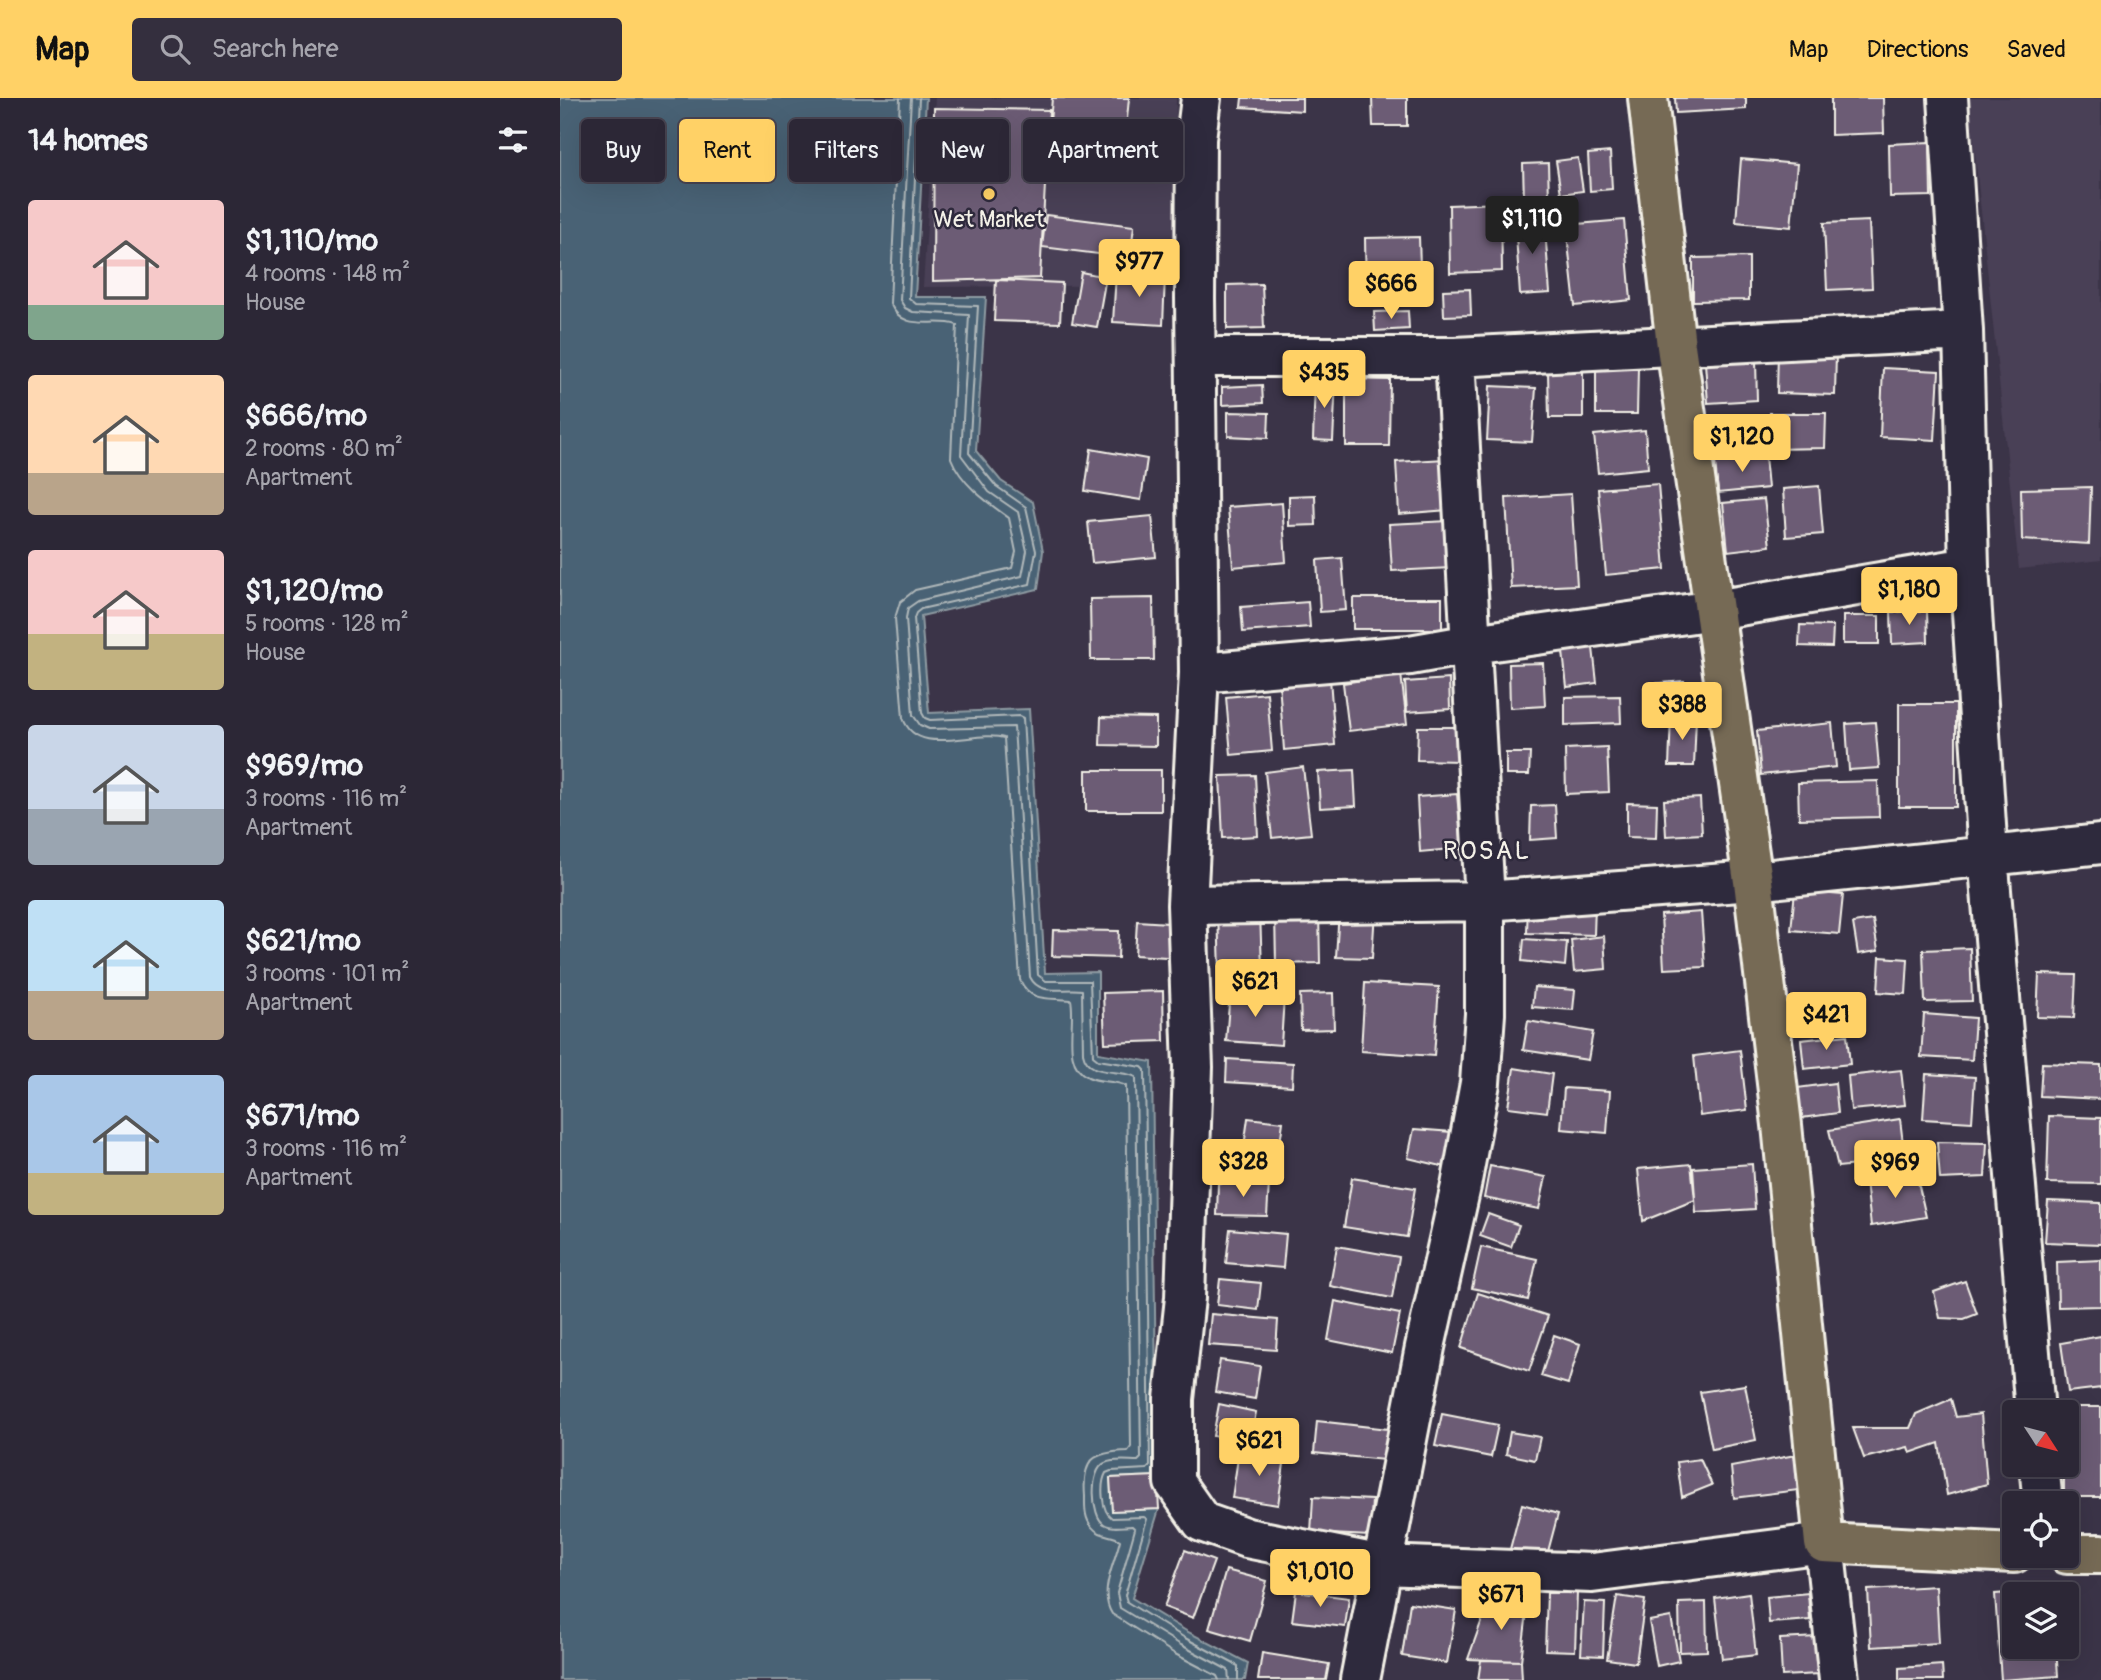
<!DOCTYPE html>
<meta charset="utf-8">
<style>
:root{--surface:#2c2736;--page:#342f3e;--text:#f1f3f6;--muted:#a6a5ad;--line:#484451;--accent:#ffd166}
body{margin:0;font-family:Pangolin,sans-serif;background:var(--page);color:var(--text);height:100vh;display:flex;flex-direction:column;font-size:26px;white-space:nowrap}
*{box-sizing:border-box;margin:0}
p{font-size:23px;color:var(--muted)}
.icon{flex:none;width:38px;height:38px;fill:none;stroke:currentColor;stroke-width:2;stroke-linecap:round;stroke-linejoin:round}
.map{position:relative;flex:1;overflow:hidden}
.side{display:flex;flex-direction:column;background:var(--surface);width:560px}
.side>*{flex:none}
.banner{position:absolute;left:21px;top:21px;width:665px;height:63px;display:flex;gap:14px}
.needle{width:46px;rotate:126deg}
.fabs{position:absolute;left:1442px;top:1302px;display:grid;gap:14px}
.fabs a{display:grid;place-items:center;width:77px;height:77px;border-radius:7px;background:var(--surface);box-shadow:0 7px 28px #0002,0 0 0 2px var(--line);font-size:35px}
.price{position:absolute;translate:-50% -60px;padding:0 16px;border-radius:7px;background:var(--accent);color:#111;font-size:23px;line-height:46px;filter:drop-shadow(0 2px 4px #0008)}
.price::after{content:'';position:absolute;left:50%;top:42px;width:21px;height:16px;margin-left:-10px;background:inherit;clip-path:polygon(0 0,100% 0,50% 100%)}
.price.selected{background:#222;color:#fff}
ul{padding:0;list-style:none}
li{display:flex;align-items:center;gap:21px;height:175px;padding:0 28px}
li span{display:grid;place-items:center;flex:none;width:196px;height:140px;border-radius:7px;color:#555}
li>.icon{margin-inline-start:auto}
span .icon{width:84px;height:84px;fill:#fffc;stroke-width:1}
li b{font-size:30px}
h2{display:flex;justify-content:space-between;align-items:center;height:84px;padding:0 28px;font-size:30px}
.chip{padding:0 24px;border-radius:7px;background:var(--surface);box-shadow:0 7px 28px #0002,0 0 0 2px var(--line);font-size:24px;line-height:63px}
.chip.selected{background:var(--accent);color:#111}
header{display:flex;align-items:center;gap:42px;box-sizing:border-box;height:98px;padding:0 35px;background:var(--accent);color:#111}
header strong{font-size:33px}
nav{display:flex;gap:38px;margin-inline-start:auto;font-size:24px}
.search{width:490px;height:63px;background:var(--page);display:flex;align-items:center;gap:18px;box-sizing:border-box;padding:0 24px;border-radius:7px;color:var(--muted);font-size:26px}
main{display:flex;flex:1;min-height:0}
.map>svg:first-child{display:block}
</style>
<header>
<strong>Map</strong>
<div class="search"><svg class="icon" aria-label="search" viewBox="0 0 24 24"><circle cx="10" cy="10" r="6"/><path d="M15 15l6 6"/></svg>Search here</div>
<nav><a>Map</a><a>Directions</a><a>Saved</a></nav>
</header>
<main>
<section class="side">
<h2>14 homes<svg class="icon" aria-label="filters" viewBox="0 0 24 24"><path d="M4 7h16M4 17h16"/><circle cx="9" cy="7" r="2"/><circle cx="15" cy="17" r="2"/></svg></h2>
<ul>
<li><span style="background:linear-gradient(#f6c9c9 75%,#7fa58c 0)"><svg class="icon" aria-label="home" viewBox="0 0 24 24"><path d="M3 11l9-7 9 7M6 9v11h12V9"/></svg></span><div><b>$1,110/mo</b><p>4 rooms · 148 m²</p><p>House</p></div></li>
<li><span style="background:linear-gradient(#ffd9b3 70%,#b9a48a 0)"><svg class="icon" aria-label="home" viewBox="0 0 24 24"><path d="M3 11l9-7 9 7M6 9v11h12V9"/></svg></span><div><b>$666/mo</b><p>2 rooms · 80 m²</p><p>Apartment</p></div></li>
<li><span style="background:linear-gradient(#f6c9c9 60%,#c2b280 0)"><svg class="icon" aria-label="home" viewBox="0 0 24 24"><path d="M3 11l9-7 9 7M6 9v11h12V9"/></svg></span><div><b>$1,120/mo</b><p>5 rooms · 128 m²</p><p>House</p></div></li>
<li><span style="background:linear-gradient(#c9d6e8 60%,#9aa5b1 0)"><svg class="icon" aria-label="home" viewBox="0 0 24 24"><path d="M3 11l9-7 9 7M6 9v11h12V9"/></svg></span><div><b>$969/mo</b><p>3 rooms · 116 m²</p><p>Apartment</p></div></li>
<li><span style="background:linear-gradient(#bfe0f5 65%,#b9a48a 0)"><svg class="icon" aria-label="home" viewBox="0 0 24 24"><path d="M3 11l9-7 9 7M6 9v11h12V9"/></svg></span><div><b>$621/mo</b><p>3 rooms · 101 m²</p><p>Apartment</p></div></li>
<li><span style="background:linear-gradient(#a9c7e8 70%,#c2b280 0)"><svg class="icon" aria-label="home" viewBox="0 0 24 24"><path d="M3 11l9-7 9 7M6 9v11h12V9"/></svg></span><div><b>$671/mo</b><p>3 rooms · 116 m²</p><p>Apartment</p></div></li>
</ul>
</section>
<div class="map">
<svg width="1541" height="1582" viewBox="0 0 1541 1582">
<rect width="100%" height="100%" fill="#3b3448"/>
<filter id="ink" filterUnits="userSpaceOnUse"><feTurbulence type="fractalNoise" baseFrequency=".0143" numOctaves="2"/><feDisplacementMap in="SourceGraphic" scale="14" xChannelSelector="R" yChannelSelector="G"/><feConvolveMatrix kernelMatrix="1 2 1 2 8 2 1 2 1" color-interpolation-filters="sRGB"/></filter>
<g filter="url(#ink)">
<path fill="#4a4056" d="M 375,0 L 616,0 L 614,187 L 363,189 Z
M 1409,0 L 1541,0 L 1541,462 L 1459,471 Z"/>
<path fill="#4a6274" stroke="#8e9ba2" stroke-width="2" d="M 0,0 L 366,0 L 355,199 L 426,199 L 416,353 L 441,383 L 473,404 L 483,453 L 478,491 L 361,518 L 369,615 L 469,611 L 485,875 L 538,874 L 538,955 L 592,964 L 597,1378 L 550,1380 L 552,1413 L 599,1411 L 572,1500 L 628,1534 L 688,1565 L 685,1582 L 0,1582 Z"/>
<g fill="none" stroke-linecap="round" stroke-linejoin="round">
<path stroke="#b0b8ba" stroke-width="2" d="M 340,0 L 330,205 C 343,236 374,219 397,227 L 391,360 C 401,386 427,404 449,420 L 456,454 L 452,470 L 355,492 L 340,504 L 335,520 L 343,620 C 357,661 415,631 444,640 L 460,882 C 471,906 490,899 511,902 C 516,925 501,967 528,979 C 540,985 555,982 566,988 L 571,1349 L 568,1353 C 533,1354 522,1361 525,1398 C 525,1408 524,1420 532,1429 C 540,1439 551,1436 560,1442 C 555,1465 538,1494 552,1516 L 615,1556 L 657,1578 L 659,1582
M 351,0 L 340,202 L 345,210 L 353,214 L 409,217 L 401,357 L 429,394 L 458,414 L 467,453 L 462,478 L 358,503 L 348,510 L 346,520 L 353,617 L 360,627 L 369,631 L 454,629 L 470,879 C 480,899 504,889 522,892 L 523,955 C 528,980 559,970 576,979 L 581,1360 L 578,1363 C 568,1363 554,1361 545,1365 C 529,1372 531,1418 544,1426 C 552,1431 563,1428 572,1428 L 575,1431 L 557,1495 L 560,1510 L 621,1547 L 668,1572 L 669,1582
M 359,0 L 349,200 L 356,206 L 418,208 L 409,355 L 436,388 L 466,409 L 476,453 L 470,486 L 361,511 L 356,515 L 354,520 L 362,615 L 365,620 L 370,622 L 459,618 L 463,620 L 478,877 L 486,883 L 530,883 L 533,958 L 538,962 L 582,969 L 585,972 L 590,1368 L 587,1371 L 551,1373 L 546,1375 C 540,1386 541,1413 552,1420 L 584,1419 L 587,1421 L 565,1497 L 567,1504 L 625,1540 L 678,1568 L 678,1582"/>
</g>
<path fill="#6c5b75" stroke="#f4f1e8" stroke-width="2" d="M 492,0 L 569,0 L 566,32 L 490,25 Z
M 682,0 L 742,0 L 742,13 L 681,9 Z
M 812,0 L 847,0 L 847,28 L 813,28 Z
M 1115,0 L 1186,0 L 1186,11 L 1116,15 Z
M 1271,0 L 1323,0 L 1324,35 L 1271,37 Z
M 374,10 L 489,12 L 480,180 L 373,183 Z
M 1370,44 L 1371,98 L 1330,99 L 1329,46 Z
M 1050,54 L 1052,91 L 1030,93 L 1028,56 Z
M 1018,60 L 1023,93 L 1001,96 L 996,63 Z
M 1181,61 L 1237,66 L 1231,129 L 1176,124 Z
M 988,65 L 989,102 L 964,104 L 963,66 Z
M 941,105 L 942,173 L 890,175 L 889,107 Z
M 486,117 L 574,128 L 570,160 L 482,149 Z
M 984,119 L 990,195 L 960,197 L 955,122 Z
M 1064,122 L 1071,202 L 1015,208 L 1006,127 Z
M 1309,123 L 1312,190 L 1267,192 L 1264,125 Z
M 859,139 L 861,198 L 806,200 L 805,140 Z
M 1189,159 L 1189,202 L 1133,203 L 1133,160 Z
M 521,174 L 546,179 L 537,229 L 512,225 Z
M 556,175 L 605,178 L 603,227 L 553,224 Z
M 436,182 L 502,185 L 500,225 L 434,223 Z
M 702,186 L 704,230 L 667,231 L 667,187 Z
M 910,191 L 911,217 L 884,218 L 883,192 Z
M 848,213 L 849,231 L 815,233 L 814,214 Z
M 1218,253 L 1276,255 L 1275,297 L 1217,295 Z
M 1196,263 L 1197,302 L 1148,305 L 1145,265 Z
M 1036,270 L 1078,270 L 1077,316 L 1036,316 Z
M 1323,270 L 1379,273 L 1375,342 L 1320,339 Z
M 1023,273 L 1023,320 L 989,320 L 988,274 Z
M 786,281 L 830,282 L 829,348 L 786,348 Z
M 755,282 L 776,282 L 773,343 L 753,342 Z
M 702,287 L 703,305 L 662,307 L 662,289 Z
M 930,288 L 976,290 L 972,344 L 927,342 Z
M 668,314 L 709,315 L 708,340 L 668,338 Z
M 1210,315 L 1266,315 L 1265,350 L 1210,351 Z
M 1153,318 L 1190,318 L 1190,344 L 1153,345 Z
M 1085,332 L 1088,370 L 1038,375 L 1034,337 Z
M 531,351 L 587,361 L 581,402 L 525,393 Z
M 1205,358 L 1208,390 L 1158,395 L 1155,363 Z
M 885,361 L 888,412 L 839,416 L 836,364 Z
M 1098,386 L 1105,471 L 1046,477 L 1038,391 Z
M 1259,388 L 1263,436 L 1226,439 L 1223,391 Z
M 1531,389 L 1529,446 L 1462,442 L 1461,391 Z
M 1011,396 L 1017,487 L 951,490 L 946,400 Z
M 755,397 L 756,427 L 729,428 L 729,398 Z
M 1204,401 L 1210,448 L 1168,453 L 1163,405 Z
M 722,405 L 726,464 L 673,469 L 668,409 Z
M 592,418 L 596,459 L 532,465 L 528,424 Z
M 889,423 L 891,470 L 832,473 L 829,426 Z
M 782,460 L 786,512 L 760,514 L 757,462 Z
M 593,500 L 594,562 L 531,562 L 530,501 Z
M 793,500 L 882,500 L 882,531 L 793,531 Z
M 748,504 L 750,529 L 683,534 L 681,509 Z
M 1367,513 L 1368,544 L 1332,546 L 1331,514 Z
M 1283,518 L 1319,518 L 1319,546 L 1283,546 Z
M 1240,527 L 1273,528 L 1272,549 L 1239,548 Z
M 1032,541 L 1037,585 L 1007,589 L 1002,545 Z
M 983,565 L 985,608 L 950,610 L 949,566 Z
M 841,576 L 847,626 L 789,633 L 783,585 Z
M 770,580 L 775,647 L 724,652 L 719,584 Z
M 889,581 L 890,611 L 847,614 L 845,584 Z
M 1124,583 L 1127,607 L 1093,610 L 1090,586 Z
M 707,595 L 712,653 L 671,657 L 666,599 Z
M 1060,598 L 1061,625 L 1005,627 L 1005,599 Z
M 1339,606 L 1396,606 L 1396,709 L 1339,709 Z
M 541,619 L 596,620 L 596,648 L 540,647 Z
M 1111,619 L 1136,619 L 1134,668 L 1109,668 Z
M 1315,624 L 1319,670 L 1289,672 L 1286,626 Z
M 1272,625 L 1276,669 L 1201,677 L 1197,633 Z
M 858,629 L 901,629 L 900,663 L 857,662 Z
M 1047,649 L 1049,694 L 1006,696 L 1005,651 Z
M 946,655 L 970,655 L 969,677 L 946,677 Z
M 743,669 L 751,736 L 712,740 L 705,674 Z
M 526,672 L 601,672 L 601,713 L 526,713 Z
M 794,672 L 796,708 L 760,710 L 758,674 Z
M 695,677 L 698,738 L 663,740 L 660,678 Z
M 1318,683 L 1319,719 L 1239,721 L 1238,685 Z
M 897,696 L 902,750 L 860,754 L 857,699 Z
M 1140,700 L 1142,736 L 1106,738 L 1104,702 Z
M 1067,705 L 1097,706 L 1096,740 L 1067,739 Z
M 995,707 L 997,740 L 970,742 L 971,708 Z
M 1235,793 L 1283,797 L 1279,836 L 1231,832 Z
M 968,805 L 1035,807 L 1034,837 L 967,835 Z
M 779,812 L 815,813 L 812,860 L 776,859 Z
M 700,814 L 702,871 L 660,873 L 658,815 Z
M 759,814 L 760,865 L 716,866 L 715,815 Z
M 1141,814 L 1145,869 L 1104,871 L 1101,817 Z
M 1313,822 L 1318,853 L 1298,856 L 1293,825 Z
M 577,823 L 624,826 L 622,860 L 575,857 Z
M 493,832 L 559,833 L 558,860 L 492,858 Z
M 1044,838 L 1046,871 L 1014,874 L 1011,842 Z
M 964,841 L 1007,844 L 1005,868 L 962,863 Z
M 1410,850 L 1412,903 L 1365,904 L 1363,852 Z
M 1320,859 L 1348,861 L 1346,896 L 1318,894 Z
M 1479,876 L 1516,877 L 1514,920 L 1477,919 Z
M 805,885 L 879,889 L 874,958 L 801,953 Z
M 974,889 L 1015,892 L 1013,912 L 972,909 Z
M 603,893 L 604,943 L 545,945 L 543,895 Z
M 670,894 L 724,898 L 721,947 L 666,943 Z
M 773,895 L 774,931 L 741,932 L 740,896 Z
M 1364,916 L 1415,920 L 1412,962 L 1361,959 Z
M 968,923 L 1033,934 L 1028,962 L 963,952 Z
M 1287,937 L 1290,966 L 1244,971 L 1241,942 Z
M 1180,952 L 1187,1012 L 1140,1018 L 1134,958 Z
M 667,961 L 733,965 L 732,988 L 666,984 Z
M 1482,965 L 1541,967 L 1541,1001 L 1480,998 Z
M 954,970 L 992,976 L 987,1014 L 948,1009 Z
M 1341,972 L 1345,1007 L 1291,1012 L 1288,978 Z
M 1366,976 L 1415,979 L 1412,1024 L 1363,1021 Z
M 1275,985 L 1278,1015 L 1241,1020 L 1237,990 Z
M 1004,990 L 1050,993 L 1047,1035 L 1001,1031 Z
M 1489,1018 L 1541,1020 L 1541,1086 L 1487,1085 Z
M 688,1020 L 723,1024 L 718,1060 L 683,1056 Z
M 1340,1021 L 1345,1062 L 1278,1069 L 1269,1032 Z
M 854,1031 L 892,1034 L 890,1070 L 848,1060 Z
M 1377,1044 L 1427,1045 L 1425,1079 L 1380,1081 Z
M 1131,1066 L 1135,1102 L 1083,1123 L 1078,1071 Z
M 1192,1066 L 1195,1111 L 1136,1115 L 1133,1070 Z
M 930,1068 L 986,1079 L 979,1111 L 924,1100 Z
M 1356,1075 L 1366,1119 L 1311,1128 L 1306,1083 Z
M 792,1080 L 855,1090 L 847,1139 L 784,1129 Z
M 658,1085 L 709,1085 L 707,1118 L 657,1117 Z
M 1488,1103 L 1541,1105 L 1541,1146 L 1485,1144 Z
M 928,1116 L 959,1127 L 951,1149 L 920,1138 Z
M 670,1131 L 726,1136 L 723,1170 L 666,1165 Z
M 777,1148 L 839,1159 L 832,1200 L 770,1188 Z
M 921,1149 L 977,1161 L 968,1202 L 912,1190 Z
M 1541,1162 L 1541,1208 L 1498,1209 L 1497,1164 Z
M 660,1181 L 701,1185 L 698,1212 L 657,1207 Z
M 1405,1183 L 1417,1216 L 1404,1221 L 1380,1220 L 1374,1194 Z
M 918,1195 L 988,1218 L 969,1273 L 901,1250 Z
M 775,1203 L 840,1216 L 832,1255 L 768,1242 Z
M 651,1216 L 718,1222 L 716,1252 L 648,1247 Z
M 994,1237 L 1020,1246 L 1008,1286 L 981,1278 Z
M 1541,1238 L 1541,1290 L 1508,1294 L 1501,1245 Z
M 660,1262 L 700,1268 L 695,1301 L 655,1294 Z
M 1185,1287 L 1196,1342 L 1152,1351 L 1140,1294 Z
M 1391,1301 L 1396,1319 L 1421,1316 L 1427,1386 L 1387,1397 L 1379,1345 L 1350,1355 L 1348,1349 L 1304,1360 L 1293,1330 L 1350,1330 L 1356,1316 Z
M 659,1306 L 696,1314 L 690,1346 L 653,1338 Z
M 1505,1309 L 1541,1309 L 1541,1399 L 1504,1399 L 1504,1367 L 1507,1367 Z
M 882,1316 L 938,1327 L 931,1359 L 875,1348 Z
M 757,1323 L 828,1331 L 824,1362 L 754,1355 Z
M 950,1334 L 980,1339 L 975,1362 L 946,1356 Z
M 679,1353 L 725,1359 L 718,1407 L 672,1400 Z
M 1241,1356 L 1247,1391 L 1174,1400 L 1171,1369 Z
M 1140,1361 L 1152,1387 L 1122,1399 L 1117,1364 Z
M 597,1378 L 599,1411 L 552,1413 L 550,1380 Z
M 753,1399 L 812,1402 L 810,1438 L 751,1435 Z
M 962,1406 L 998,1416 L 986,1461 L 950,1451 Z
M 625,1452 L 654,1463 L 633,1520 L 604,1509 Z
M 666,1472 L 707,1483 L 690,1543 L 649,1531 Z
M 1376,1488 L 1379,1545 L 1311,1549 L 1308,1492 Z
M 1492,1492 L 1492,1496 L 1454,1496 L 1454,1549 L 1496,1549 L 1498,1578 L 1441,1582 L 1435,1496 Z
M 736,1493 L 789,1500 L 785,1529 L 732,1523 Z
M 987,1495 L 1017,1495 L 1015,1553 L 985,1552 Z
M 1189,1495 L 1196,1557 L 1162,1561 L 1155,1500 Z
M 1248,1495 L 1250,1522 L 1209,1525 L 1207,1499 Z
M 1057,1498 L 1085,1502 L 1076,1565 L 1047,1561 Z
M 929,1502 L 968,1506 L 961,1563 L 908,1561 Z
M 1024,1504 L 1045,1505 L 1043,1558 L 1021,1557 Z
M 1146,1504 L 1147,1553 L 1120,1554 L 1119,1505 Z
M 850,1505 L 896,1512 L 887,1565 L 842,1558 Z
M 1111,1519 L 1119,1563 L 1097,1568 L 1089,1523 Z
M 1257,1539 L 1259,1576 L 1222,1578 L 1220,1541 Z
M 702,1555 L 769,1566 L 766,1582 L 698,1582 Z
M 921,1562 L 961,1563 L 962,1582 L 918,1582 Z
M 1382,1567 L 1383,1582 L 1339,1582 L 1339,1570 Z"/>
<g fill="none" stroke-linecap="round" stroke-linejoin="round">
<g stroke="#f4f1e8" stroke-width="44">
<path id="minor" d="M 641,0 L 636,41 L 635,200 L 639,575 L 627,807 L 633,969 L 625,1200 L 614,1301 L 614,1384 L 642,1424 L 687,1440 L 822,1467 L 1032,1475 L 1264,1445 L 1279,1582
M 1388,0 L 1403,233 L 1409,469 L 1428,757 L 1475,1314
M 636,259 L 895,259 L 1403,233
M 639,575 L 850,557 L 912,546 L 1155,512 L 1409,469
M 627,807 L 925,803 L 1193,783 L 1541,746
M 1479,1367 L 1483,1405
M 800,1582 L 865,1249 L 901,1088 L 920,985 L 925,916 L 925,803 L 895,259"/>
</g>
<g stroke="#f4f1e8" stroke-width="44">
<path id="major" d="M 1088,0 L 1116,248 L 1193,783 L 1222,1027 L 1264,1445 L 1454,1455
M 1507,1456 L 1541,1456"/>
</g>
<use href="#minor" stroke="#2f2a3d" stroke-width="38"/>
<use href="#major" stroke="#766a54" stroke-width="38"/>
</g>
</g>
<circle fill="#ffd166" stroke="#2f2a3d" stroke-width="2.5" cx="429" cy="96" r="7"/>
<g text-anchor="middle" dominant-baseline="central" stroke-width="5" stroke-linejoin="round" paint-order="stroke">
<g font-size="23" fill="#f4f1e8" stroke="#2f2a3d">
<text x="429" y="121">Wet Market</text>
</g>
<g font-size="26" letter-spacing="2" fill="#f4f1e8" stroke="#2f2a3d">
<text x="927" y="753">ROSAL</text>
</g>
</g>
</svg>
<div class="fabs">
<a><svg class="needle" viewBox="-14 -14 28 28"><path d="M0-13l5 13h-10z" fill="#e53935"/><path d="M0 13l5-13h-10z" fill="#a6a5ad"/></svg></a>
<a><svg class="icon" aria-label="locate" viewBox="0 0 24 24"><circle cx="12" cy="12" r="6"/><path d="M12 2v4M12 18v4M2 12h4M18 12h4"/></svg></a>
<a><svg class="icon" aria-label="layers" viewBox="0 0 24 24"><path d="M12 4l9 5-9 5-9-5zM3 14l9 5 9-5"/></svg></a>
</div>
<b class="price selected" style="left:972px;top:158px">$1,110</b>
<b class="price" style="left:579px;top:201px">$977</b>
<b class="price" style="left:831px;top:223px">$666</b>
<b class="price" style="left:764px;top:312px">$435</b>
<b class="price" style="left:1182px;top:376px">$1,120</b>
<b class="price" style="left:1349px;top:529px">$1,180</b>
<b class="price" style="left:1122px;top:644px">$388</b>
<b class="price" style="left:695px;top:921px">$621</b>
<b class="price" style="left:1266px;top:954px">$421</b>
<b class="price" style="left:683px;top:1101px">$328</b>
<b class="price" style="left:1335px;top:1102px">$969</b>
<b class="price" style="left:699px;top:1380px">$621</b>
<b class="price" style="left:760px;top:1511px">$1,010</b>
<b class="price" style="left:941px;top:1534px">$671</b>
<div class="banner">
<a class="chip">Buy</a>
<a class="chip selected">Rent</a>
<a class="chip">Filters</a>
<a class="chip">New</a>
<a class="chip">Apartment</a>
</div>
</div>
</main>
